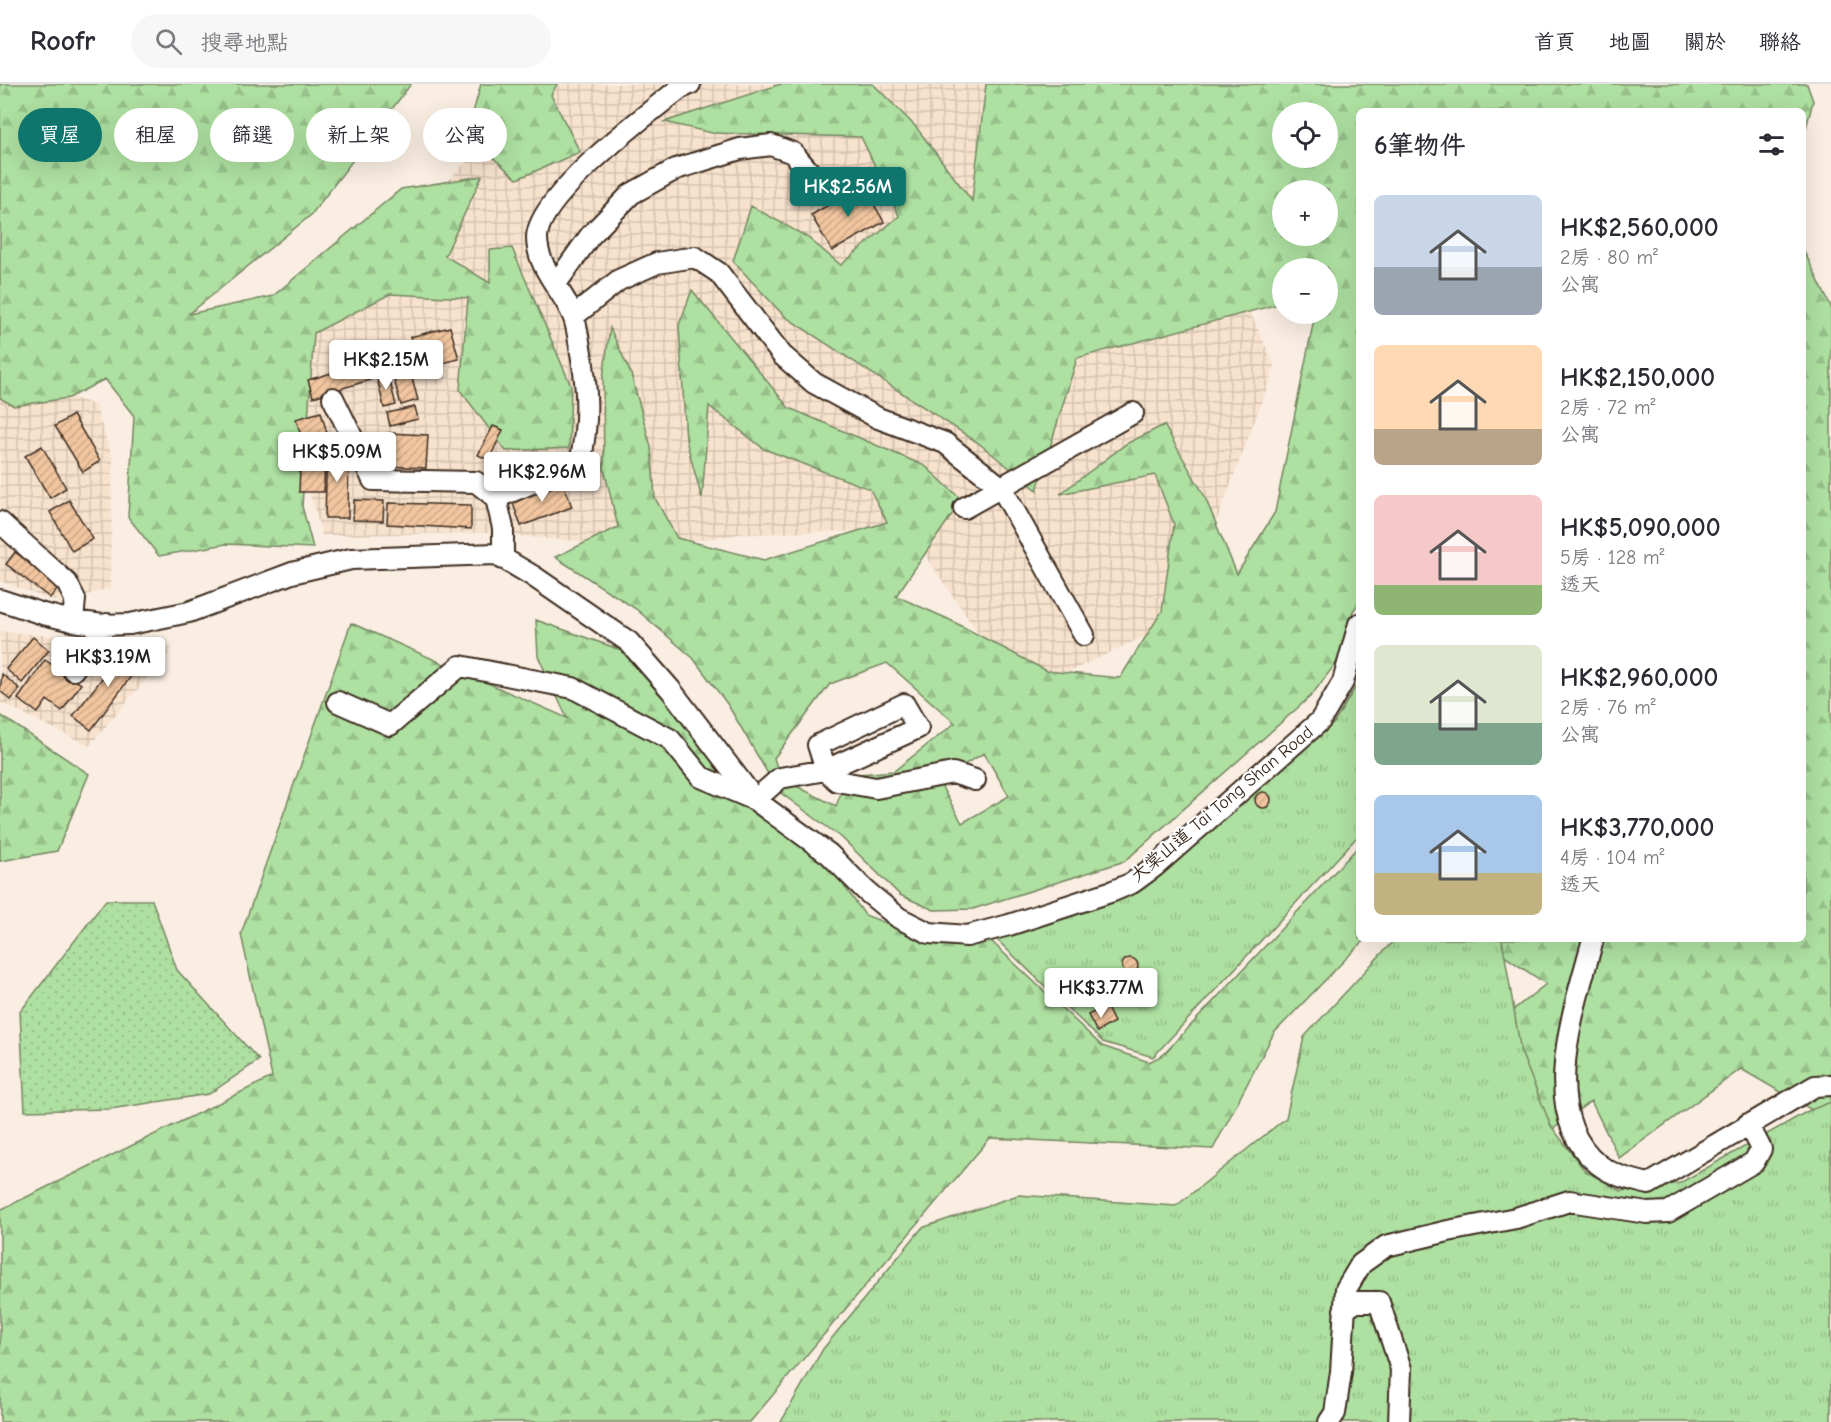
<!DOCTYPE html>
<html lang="zh-TW">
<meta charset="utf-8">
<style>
:root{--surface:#fff;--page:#f7f7f7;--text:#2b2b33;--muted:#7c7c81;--line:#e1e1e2;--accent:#0f766e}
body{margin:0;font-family:"Comic Neue","LXGW WenKai TC",sans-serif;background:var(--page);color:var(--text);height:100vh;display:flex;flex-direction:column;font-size:22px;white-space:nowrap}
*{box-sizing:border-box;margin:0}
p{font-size:20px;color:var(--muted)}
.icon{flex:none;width:33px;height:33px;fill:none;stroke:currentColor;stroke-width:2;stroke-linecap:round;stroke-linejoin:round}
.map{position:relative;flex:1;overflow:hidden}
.panel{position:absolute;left:1356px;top:24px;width:450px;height:834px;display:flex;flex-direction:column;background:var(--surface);border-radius:9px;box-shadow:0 6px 24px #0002}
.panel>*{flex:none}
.top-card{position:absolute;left:18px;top:24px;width:570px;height:54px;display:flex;gap:12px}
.controls{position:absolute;left:1272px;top:18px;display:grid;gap:12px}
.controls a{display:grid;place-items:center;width:66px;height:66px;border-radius:50%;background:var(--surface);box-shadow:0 6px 24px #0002;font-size:30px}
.price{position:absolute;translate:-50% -51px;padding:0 14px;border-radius:6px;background:#fff;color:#222;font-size:20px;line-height:39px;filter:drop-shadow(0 2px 3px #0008)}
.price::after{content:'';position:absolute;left:50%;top:36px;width:18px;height:14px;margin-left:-9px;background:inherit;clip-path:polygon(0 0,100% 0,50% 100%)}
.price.current{background:var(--accent);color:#fff}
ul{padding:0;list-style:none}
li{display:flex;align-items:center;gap:18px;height:150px;padding:0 18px}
li span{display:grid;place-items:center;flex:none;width:168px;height:120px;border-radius:9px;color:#555}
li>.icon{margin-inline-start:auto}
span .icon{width:72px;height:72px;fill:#fffc;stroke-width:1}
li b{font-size:26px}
h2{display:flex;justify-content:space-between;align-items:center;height:72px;padding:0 18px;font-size:26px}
.chip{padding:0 21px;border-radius:27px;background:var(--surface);box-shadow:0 6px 24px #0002;font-size:21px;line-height:54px}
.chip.current{background:var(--accent);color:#fff}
header{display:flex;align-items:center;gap:36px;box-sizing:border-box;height:84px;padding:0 30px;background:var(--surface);border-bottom:2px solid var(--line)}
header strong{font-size:28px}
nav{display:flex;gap:33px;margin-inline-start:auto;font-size:21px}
.search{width:420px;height:54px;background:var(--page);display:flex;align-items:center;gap:15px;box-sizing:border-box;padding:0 21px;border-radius:33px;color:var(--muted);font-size:22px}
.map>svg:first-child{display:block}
</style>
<header>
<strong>Roofr</strong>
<div class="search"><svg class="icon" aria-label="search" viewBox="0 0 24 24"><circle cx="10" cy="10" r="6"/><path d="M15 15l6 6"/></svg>搜尋地點</div>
<nav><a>首頁</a><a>地圖</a><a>關於</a><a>聯絡</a></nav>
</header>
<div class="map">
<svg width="1831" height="1338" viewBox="0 0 1831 1338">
<defs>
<pattern id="industrial-grid" width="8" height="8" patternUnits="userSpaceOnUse" patternTransform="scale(1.5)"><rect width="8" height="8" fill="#f7e2ce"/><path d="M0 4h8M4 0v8" fill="none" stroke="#d5c2b0"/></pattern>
<pattern id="grass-dots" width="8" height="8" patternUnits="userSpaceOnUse" patternTransform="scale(1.5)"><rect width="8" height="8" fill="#aee0a1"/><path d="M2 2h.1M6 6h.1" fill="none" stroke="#97c08a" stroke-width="1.8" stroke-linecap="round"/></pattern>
<pattern id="forest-firs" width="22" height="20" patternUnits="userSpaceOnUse" patternTransform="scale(1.5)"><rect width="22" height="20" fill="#aee0a1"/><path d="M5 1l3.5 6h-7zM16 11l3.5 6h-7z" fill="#97c08a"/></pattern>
<pattern id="park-tufts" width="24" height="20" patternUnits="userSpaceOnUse" patternTransform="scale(1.5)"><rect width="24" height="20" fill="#aee0a1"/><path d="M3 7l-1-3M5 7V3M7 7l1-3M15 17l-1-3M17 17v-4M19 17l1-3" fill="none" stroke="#97c08a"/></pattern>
<pattern id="building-hatch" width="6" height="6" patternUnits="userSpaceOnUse" patternTransform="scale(1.5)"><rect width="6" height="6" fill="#f0c59f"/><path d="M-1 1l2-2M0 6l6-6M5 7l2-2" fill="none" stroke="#cfa988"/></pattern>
</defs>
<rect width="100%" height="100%" fill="#faeee2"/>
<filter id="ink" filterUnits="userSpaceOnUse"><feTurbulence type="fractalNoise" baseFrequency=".0167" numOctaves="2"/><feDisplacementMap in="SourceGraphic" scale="12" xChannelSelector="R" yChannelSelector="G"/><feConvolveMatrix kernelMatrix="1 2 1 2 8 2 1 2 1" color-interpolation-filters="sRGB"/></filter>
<g filter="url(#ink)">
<path fill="url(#industrial-grid)" d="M 542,0 L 1154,0 L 1227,177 L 1275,283 L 1179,536 L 1020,611 L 908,446 L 739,450 L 648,464 L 488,449 L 322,451 L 275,292 L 327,221 Z
M 0,290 L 95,321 L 113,375 L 110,504 L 59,519 L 0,497 Z
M 0,547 L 173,564 L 89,662 L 0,618 Z"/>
<path fill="url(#grass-dots)" stroke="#748560" stroke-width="1.5" d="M 106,816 L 152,816 L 177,886 L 259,976 L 209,1010 L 110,1025 L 25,1027 L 20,928 Z"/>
<path fill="url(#forest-firs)" stroke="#748560" stroke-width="1.5" fill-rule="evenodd" d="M 0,0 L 411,0 L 311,131 L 189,230 L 273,212 L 401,105 L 482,92 L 445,172 L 490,199 L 490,166 L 512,164 L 571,302 L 569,364 L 506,367 L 460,306 L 468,214 L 390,210 L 314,249 L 302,422 L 313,464 L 226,460 L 159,472 L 128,433 L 134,332 L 105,295 L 69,314 L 14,322 L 0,314 Z
M 481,0 L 557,0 L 551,11 L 580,68 L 517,95 L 467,50 Z
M 781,0 L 873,0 L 916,43 L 972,117 L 986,0 L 1807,0 L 1813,17 L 1803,56 L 1803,27 L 1359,27 L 1359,519 L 1353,527 L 1340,574 L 1311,612 L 1125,777 L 973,825 L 934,826 L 900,811 L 842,754 L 778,707 L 728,621 L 693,574 L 636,525 L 555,473 L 618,443 L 604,385 L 603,294 L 610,244 L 631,290 L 651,363 L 655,414 L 677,454 L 764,476 L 887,438 L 870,405 L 764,365 L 709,322 L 702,415 L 686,356 L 679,241 L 692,206 L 789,324 L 925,382 L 962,416 L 896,512 L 948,535 L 1047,587 L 1120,594 L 1162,527 L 1174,440 L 1155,391 L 1060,410 L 1126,360 L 1164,341 L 1204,411 L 1237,490 L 1275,428 L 1315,230 L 1328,230 L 1328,184 L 1282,184 L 1282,219 L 1077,274 L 1037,406 L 977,358 L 784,232 L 733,177 L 751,122 L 807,153 L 841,181 L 899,132 L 861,53 L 712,49 L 664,38 ZM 1282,28 L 1328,28 L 1328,74 L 1282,74 ZM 1282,106 L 1328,106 L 1328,152 L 1282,152 ZM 887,579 L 955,639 L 894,687 L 848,691 L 836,722 L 780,694 L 774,674 L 830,600 ZM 984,669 L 1009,712 L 962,739 L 938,696 Z
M 1803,165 L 1831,223 L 1831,1037 L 1741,985 L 1619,1074 L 1591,1017 L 1448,1123 L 1334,1066 L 1546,900 L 1479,855 L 1803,855 Z
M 536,536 L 627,568 L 667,614 L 695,655 L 751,723 L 826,777 L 865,831 L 924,854 L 960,862 L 991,857 L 1102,962 L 1149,978 L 1163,971 L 1359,762 L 1359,855 L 1365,855 L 1274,949 L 1213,1065 L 990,1054 L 750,1338 L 0,1338 L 0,1126 L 272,993 L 241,850 L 351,539 L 567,634 L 538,572 Z
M 0,631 L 89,690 L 57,767 L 0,777 Z"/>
<path fill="url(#park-tufts)" stroke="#748560" stroke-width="1.5" d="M 1359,597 L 1359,751 L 1153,973 L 1103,958 L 992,851 L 1175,776 L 1334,639 Z
M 1395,855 L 1502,855 L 1521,968 L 1551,1042 L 1585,1087 L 1621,1107 L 1680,1099 L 1808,1027 L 1831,1018 L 1831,1338 L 781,1338 L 823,1265 L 922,1144 L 1018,1111 L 1176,1122 L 1286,1034 L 1304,953 Z"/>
<path fill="url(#building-hatch)" stroke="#3b2a1e" stroke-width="1.5" d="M 863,101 L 884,138 L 832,167 L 811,131 Z
M 450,243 L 459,275 L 418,285 L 410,253 Z
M 365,279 L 370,296 L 313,313 L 308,296 Z
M 409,284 L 418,316 L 401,321 L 392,288 Z
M 388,290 L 396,321 L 384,324 L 377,293 Z
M 415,323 L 418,335 L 390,342 L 387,329 Z
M 321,328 L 327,349 L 302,356 L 296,335 Z
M 73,331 L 100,377 L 83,388 L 55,342 Z
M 493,342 L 503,346 L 489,376 L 478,371 Z
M 387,349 L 428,351 L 426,384 L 385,382 Z
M 301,359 L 325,359 L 324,408 L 299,408 Z
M 42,362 L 66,404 L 50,414 L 25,372 Z
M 327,362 L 349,363 L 348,434 L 325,434 Z
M 562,395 L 572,423 L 521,442 L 511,414 Z
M 69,416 L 93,455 L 72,467 L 50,428 Z
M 354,416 L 384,417 L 383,437 L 353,436 Z
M 388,419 L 471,421 L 471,445 L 387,440 Z
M 15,468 L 60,501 L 50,514 L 6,480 Z
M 33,553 L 49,566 L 22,599 L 6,585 Z
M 127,562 L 144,575 L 91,646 L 73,632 Z
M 45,576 L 81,600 L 62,627 L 47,616 L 38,629 L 18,615 Z
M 2,590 L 20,605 L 11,616 L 0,607 Z
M1255 716a8 8 0 1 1 16 0a8 8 0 1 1-16 0Z
M1122 882a8 8 0 1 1 16 0a8 8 0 1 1-16 0Z
M 1106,922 L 1114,938 L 1097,948 L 1088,931 Z"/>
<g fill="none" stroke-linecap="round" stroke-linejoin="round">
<g stroke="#3b2a1e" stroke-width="24">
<path id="minor" d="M 555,201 L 590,152 L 631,110 L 676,85 L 740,65 L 771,61 L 793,69 L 827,108
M 574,232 L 619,196 L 657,179 L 695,173 L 719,189 L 782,271 L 814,299 L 878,334 L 945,359 L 1001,403 L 1084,551
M 333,314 L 373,396 L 476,398 L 496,414
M 964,424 L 1133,329
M 0,438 L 67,499 L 75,515 L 73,537
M 503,475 L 503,444 L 496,414 L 580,379 C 589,337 588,305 580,263 C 578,253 577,241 573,232 C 563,206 537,184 537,154 C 537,113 647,30 679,5 L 690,0
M 0,516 L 43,530 L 73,537 L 103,541 L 130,540 L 189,528 L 292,489 L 351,475 L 496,470 L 533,492 L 629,558 L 671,606 L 755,716 L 829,770 L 866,807 L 899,834 L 929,849 L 967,852 L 1009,841 L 1113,807 L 1132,799 L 1154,783 L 1320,637 L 1343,598 L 1359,540
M 73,586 L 107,540
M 338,618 L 390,641 L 460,582 L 573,604 L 670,655 L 701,693 L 755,716 L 780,694 L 826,686 L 918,644 L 904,620 L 818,661 L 826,686 L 837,697 L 876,704 L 953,689 L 975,696
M 1593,855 C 1576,921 1535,1029 1598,1080 C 1613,1092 1632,1096 1649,1100 L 1815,1002 L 1831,1001
M 1344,1226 L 1356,1218 L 1379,1218 L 1401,1285 L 1399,1338
M 1329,1338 L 1335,1329 L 1341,1288 L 1346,1205 L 1361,1180 L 1386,1162 L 1448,1147 L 1516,1134 L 1569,1117 L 1647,1129 L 1668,1128 L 1754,1078 L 1761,1065 L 1748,1040"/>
</g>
<use href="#minor" stroke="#fff" stroke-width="20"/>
</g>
</g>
<g text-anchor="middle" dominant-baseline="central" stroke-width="4.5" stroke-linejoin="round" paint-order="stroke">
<g font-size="18" fill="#3b2a1e" stroke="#fff">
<text transform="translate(1222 720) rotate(-40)">大棠山道 Tai Tong Shan Road</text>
</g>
</g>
</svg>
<div class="controls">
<a><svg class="icon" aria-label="locate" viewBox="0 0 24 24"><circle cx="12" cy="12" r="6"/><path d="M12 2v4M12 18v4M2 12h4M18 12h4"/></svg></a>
<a>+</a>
<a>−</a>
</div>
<b class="price current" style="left:848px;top:134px">HK$2.56M</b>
<b class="price" style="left:386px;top:307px">HK$2.15M</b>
<b class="price" style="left:337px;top:399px">HK$5.09M</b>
<b class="price" style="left:542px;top:419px">HK$2.96M</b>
<b class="price" style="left:108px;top:604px">HK$3.19M</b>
<b class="price" style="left:1101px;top:935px">HK$3.77M</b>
<div class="top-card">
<a class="chip current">買屋</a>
<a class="chip">租屋</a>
<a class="chip">篩選</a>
<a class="chip">新上架</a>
<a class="chip">公寓</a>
</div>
<section class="panel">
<h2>6筆物件<svg class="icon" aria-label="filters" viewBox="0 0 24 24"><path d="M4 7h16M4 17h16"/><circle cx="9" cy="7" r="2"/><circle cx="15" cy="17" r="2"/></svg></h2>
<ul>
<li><span style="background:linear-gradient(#c9d6e8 60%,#9aa5b1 0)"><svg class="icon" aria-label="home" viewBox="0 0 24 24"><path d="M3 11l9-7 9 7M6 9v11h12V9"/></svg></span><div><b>HK$2,560,000</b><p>2房 · 80 m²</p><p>公寓</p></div></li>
<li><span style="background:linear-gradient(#ffd9b3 70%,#b9a48a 0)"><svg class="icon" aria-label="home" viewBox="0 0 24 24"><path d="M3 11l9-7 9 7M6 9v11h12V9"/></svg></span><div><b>HK$2,150,000</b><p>2房 · 72 m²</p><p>公寓</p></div></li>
<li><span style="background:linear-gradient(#f6c9c9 75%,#8fb573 0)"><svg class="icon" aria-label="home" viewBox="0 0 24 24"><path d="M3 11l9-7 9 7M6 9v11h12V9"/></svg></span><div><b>HK$5,090,000</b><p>5房 · 128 m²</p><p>透天</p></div></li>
<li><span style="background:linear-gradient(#dfe7d0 65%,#7fa58c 0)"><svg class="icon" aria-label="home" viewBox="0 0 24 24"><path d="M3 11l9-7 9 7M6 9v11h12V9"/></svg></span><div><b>HK$2,960,000</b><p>2房 · 76 m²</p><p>公寓</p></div></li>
<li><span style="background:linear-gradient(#a9c7e8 65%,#c2b280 0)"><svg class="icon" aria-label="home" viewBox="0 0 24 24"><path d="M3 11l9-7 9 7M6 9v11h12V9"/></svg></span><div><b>HK$3,770,000</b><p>4房 · 104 m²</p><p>透天</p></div></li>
</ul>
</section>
</div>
